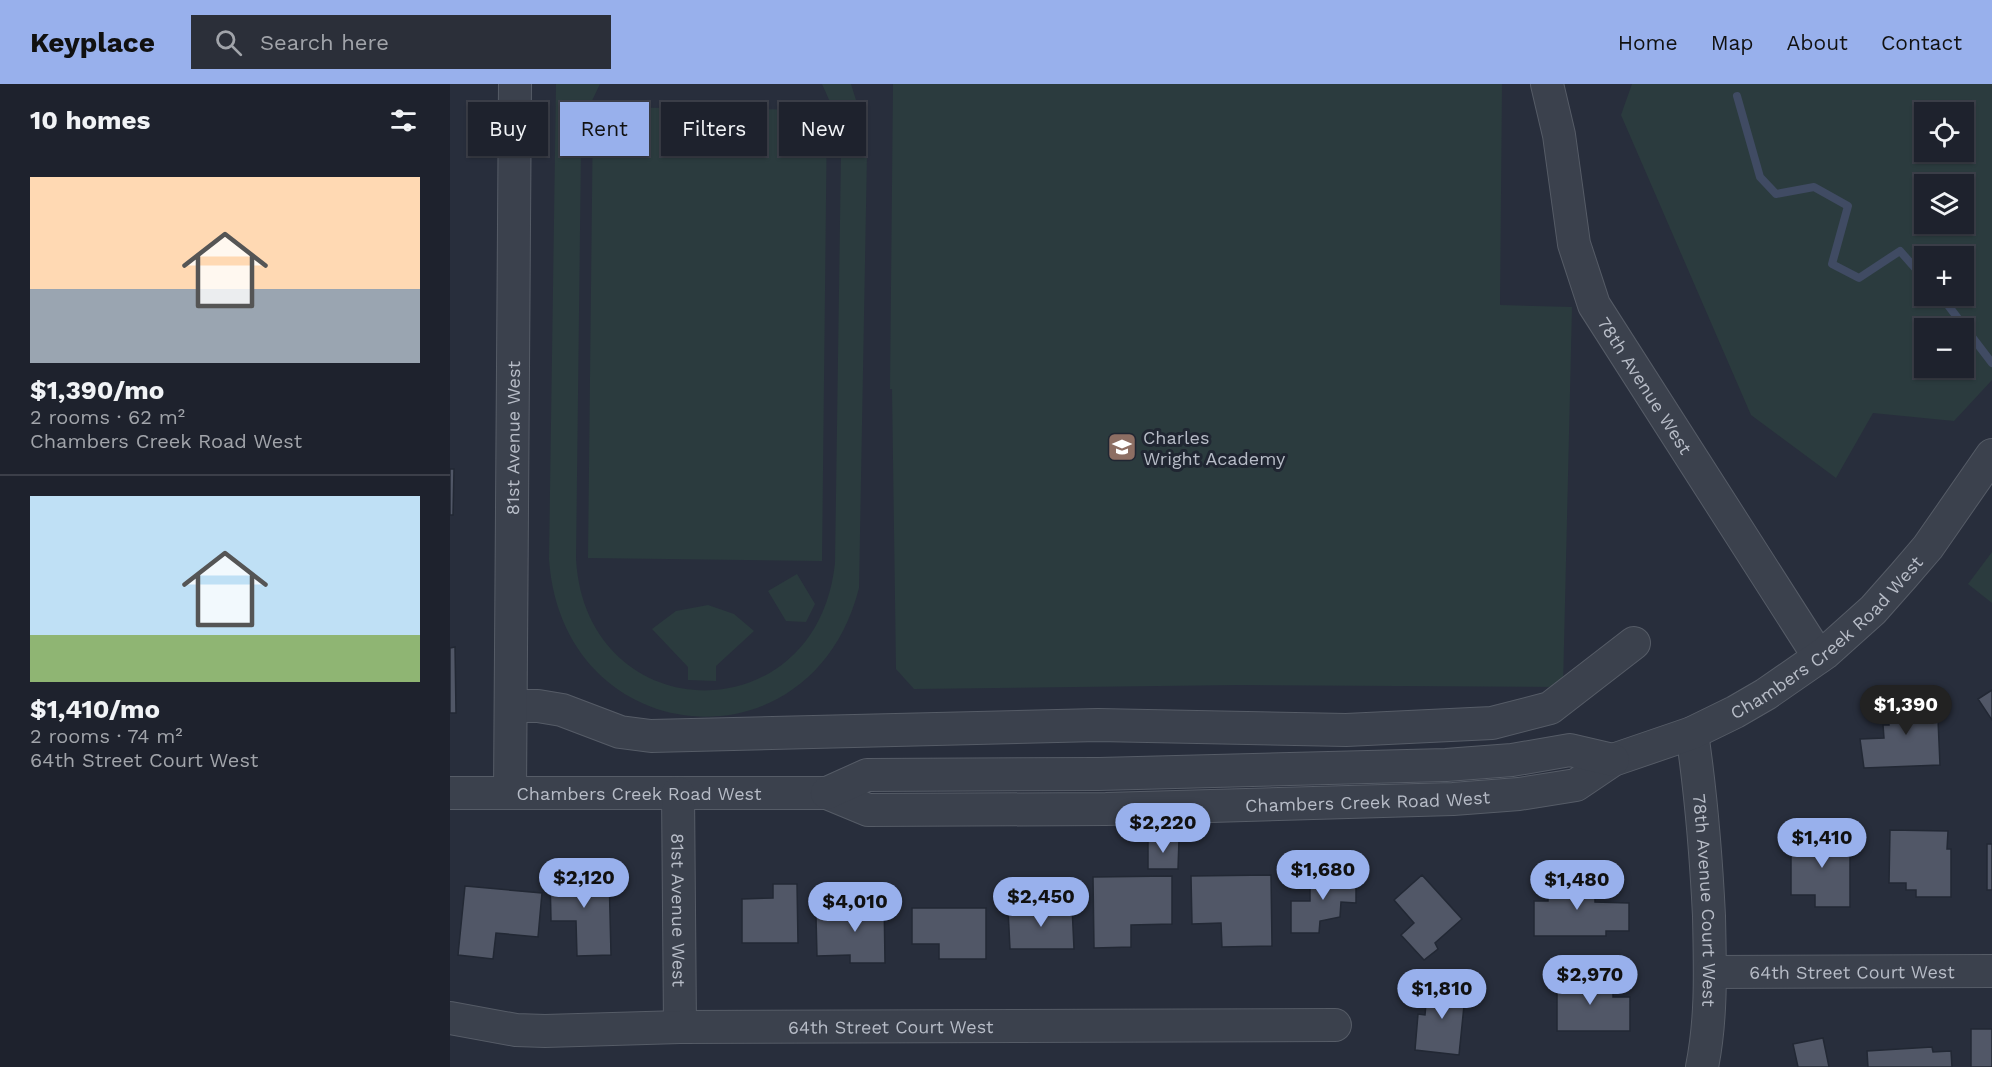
<!DOCTYPE html>
<meta charset="utf-8">
<style>
:root{--surface:#1e222d;--page:#2b2f39;--text:#f1f3f6;--muted:#a1a4aa;--line:#3c3f49;--accent:#98b0ec}
body{margin:0;font-family:"Work Sans",sans-serif;background:var(--page);color:var(--text);height:100vh;display:flex;flex-direction:column;font-size:22px;white-space:nowrap}
*{box-sizing:border-box;margin:0}
p{font-size:20px;color:var(--muted)}
.icon{flex:none;width:33px;height:33px;fill:none;stroke:currentColor;stroke-width:2;stroke-linecap:round;stroke-linejoin:round}
.map{position:relative;flex:1;overflow:hidden}
.panel{display:flex;flex-direction:column;background:var(--surface);width:450px}
.panel>*{flex:none}
.top-card{position:absolute;left:18px;top:18px;width:570px;height:54px;display:flex;gap:12px}
.fabs{position:absolute;left:1464px;top:18px;display:grid;gap:12px}
.fabs a{display:grid;place-items:center;width:60px;height:60px;border-radius:0px;background:var(--surface);box-shadow:0 2px 4px #0004,0 0 0 2px var(--line);font-size:30px}
.price{position:absolute;translate:-50% -51px;padding:0 14px;border-radius:21px;background:var(--accent);color:#111;font-size:20px;line-height:39px;filter:drop-shadow(0 2px 3px #0008)}
.price::after{content:'';position:absolute;left:50%;top:36px;width:18px;height:14px;margin-left:-9px;background:inherit;clip-path:polygon(0 0,100% 0,50% 100%)}
.price.selected{background:#222;color:#fff}
ul{padding:0;list-style:none}
li{display:grid;align-content:center;gap:12px;height:318px;padding:0 30px}
li+li{border-top:2px solid var(--line)}
li span{display:grid;place-items:center;height:186px;border-radius:0px;color:#555}
li>.icon{margin-inline-start:auto}
span .icon{width:108px;height:108px;fill:#fffc;stroke-width:1}
li b{font-size:26px}
h2{display:flex;justify-content:space-between;align-items:center;height:72px;padding:0 30px;font-size:26px}
.chip{padding:0 21px;border-radius:0px;background:var(--surface);box-shadow:0 2px 4px #0004,0 0 0 2px var(--line);font-size:21px;line-height:54px}
.chip.selected{background:var(--accent);color:#111}
header{display:flex;align-items:center;gap:36px;box-sizing:border-box;height:84px;padding:0 30px;background:var(--accent);color:#111}
header strong{font-size:28px}
nav{display:flex;gap:33px;margin-inline-start:auto;font-size:21px}
.search{width:420px;height:54px;background:var(--page);display:flex;align-items:center;gap:15px;box-sizing:border-box;padding:0 21px;border-radius:0px;color:var(--muted);font-size:22px}
main{display:flex;flex:1;min-height:0}
.map>svg:first-child{display:block}
</style>
<header>
<strong>Keyplace</strong>
<div class="search"><svg class="icon" aria-label="search" viewBox="0 0 24 24"><circle cx="10" cy="10" r="6"/><path d="M15 15l6 6"/></svg>Search here</div>
<nav><a>Home</a><a>Map</a><a>About</a><a>Contact</a></nav>
</header>
<main>
<section class="panel">
<h2>10 homes<svg class="icon" aria-label="filters" viewBox="0 0 24 24"><path d="M4 7h16M4 17h16"/><circle cx="9" cy="7" r="2"/><circle cx="15" cy="17" r="2"/></svg></h2>
<ul>
<li><span style="background:linear-gradient(#ffd9b3 60%,#9aa5b1 0)"><svg class="icon" aria-label="home" viewBox="0 0 24 24"><path d="M3 11l9-7 9 7M6 9v11h12V9"/></svg></span><div><b>$1,390/mo</b><p>2 rooms · 62 m²</p><p>Chambers Creek Road West</p></div></li>
<li><span style="background:linear-gradient(#bfe0f5 75%,#8fb573 0)"><svg class="icon" aria-label="home" viewBox="0 0 24 24"><path d="M3 11l9-7 9 7M6 9v11h12V9"/></svg></span><div><b>$1,410/mo</b><p>2 rooms · 74 m²</p><p>64th Street Court West</p></div></li>
</ul>
</section>
<div class="map">
<svg width="1542" height="983" viewBox="0 0 1542 983">
<rect width="100%" height="100%" fill="#282e3c"/>
<path fill="#2b3b3e" fill-rule="evenodd" d="M 106,0 L 150,0 L 138,25 L 131,65 L 126,475 C 136,647 367,652 385,479 L 391,69 L 385,29 L 372,0 L 401,0 L 415,45 L 417,69 L 409,504 C 362,691 112,668 99,475 Z
M 443,0 L 1052,0 L 1050,221 L 1122,223 L 1113,603 L 790,601 L 464,605 L 446,585 L 442,305 L 440,305 Z
M 1182,0 L 1542,0 L 1542,296 L 1504,337 L 1423,329 L 1386,394 L 1301,331 L 1171,31 ZM 1474,28 L 1514,28 L 1514,68 L 1474,68 ZM 1474,100 L 1514,100 L 1514,140 L 1474,140 ZM 1514,172 L 1514,212 L 1474,212 L 1474,172 ZM 1514,244 L 1514,284 L 1474,284 L 1474,244 Z
M 143,23 L 377,26 L 372,477 L 138,474 Z
M 1542,468 L 1542,519 L 1518,500 Z
M 347,490 L 365,520 L 356,538 L 336,537 L 318,507 Z
M 258,521 L 284,530 L 304,547 L 266,582 L 266,597 L 238,596 L 238,583 L 202,545 L 226,527 Z"/>
<g fill="none" stroke-linecap="round" stroke-linejoin="round">
<path stroke="#404b63" stroke-width="8" d="M 1287,12 L 1310,93 L 1326,110 L 1364,103 L 1398,122 L 1382,180 L 1409,194 L 1450,167 L 1474,194
M 1491,212 L 1542,279"/>
</g>
<path fill="#515767" stroke="#222834" stroke-width="1.5" d="M 0,385 L 4,385 L 3,431 L 0,431 Z
M 5,563 L 6,629 L 0,629 L 0,564 Z
M 1542,606 L 1542,636 L 1528,615 Z
M 1487,613 L 1490,681 L 1414,684 L 1410,655 L 1434,654 L 1433,641 L 1439,641 L 1438,615 Z
M 1440,746 L 1498,747 L 1497,765 L 1501,765 L 1501,813 L 1466,813 L 1466,806 L 1456,806 L 1456,799 L 1439,799 Z
M 1366,749 L 1400,749 L 1400,823 L 1365,823 L 1365,811 L 1341,811 L 1341,754 L 1366,754 Z
M 698,755 L 729,755 L 728,785 L 698,785 Z
M 1537,760 L 1542,760 L 1542,806 L 1537,806 Z
M 860,787 L 876,787 L 876,791 L 906,788 L 906,819 L 891,818 L 890,833 L 870,837 L 869,849 L 841,849 L 841,817 L 860,817 Z
M 159,789 L 161,871 L 127,872 L 126,837 L 101,837 L 100,790 Z
M 821,791 L 822,862 L 772,863 L 771,839 L 742,840 L 741,792 Z
M 972,791 L 1012,835 L 985,859 L 988,865 L 974,876 L 951,851 L 964,839 L 944,816 Z
M 722,792 L 722,840 L 681,841 L 681,863 L 644,864 L 643,793 Z
M 1098,794 L 1141,794 L 1141,811 L 1145,811 L 1145,818 L 1179,819 L 1179,847 L 1156,847 L 1156,852 L 1084,852 L 1084,817 L 1098,817 Z
M 323,800 L 347,800 L 348,859 L 292,859 L 292,815 L 323,814 Z
M 15,802 L 92,809 L 88,853 L 46,849 L 43,875 L 8,871 Z
M 405,813 L 434,813 L 435,879 L 400,879 L 400,871 L 367,872 L 366,833 L 406,833 Z
M 622,822 L 624,865 L 560,865 L 558,825 Z
M 462,824 L 536,824 L 536,875 L 489,875 L 489,860 L 462,860 Z
M 1107,890 L 1144,890 L 1144,898 L 1151,903 L 1163,903 L 1163,913 L 1180,913 L 1180,947 L 1107,947 Z
M 978,898 L 1016,902 L 1009,971 L 965,966 L 968,930 L 975,931 Z
M 1521,945 L 1542,945 L 1542,983 L 1521,983 Z
M 1373,954 L 1379,983 L 1348,983 L 1343,960 Z
M 1482,963 L 1483,968 L 1501,967 L 1502,983 L 1418,983 L 1417,967 Z"/>
<g fill="none" stroke-linecap="round" stroke-linejoin="round">
<g stroke="#565c67" stroke-width="34">
<g id="minor">
<path id="s1" d="M 1097,0 L 1109,51 L 1124,160 L 1144,221 L 1369,573"/>
<path d="M 61,622 L 88,622 L 112,626 L 170,648 L 201,652 L 648,641 L 896,646 L 1042,639 L 1100,624 L 1184,559"/>
<path id="s2" d="M 1242,649 C 1251,710 1256,771 1259,832 C 1260,883 1262,933 1252,983"/>
<path id="s3" d="M 60,708 L 65,0"/>
<path id="s4" d="M 0,709 L 377,709 L 418,726 L 656,725 L 1003,715 L 1069,710 L 1126,701 L 1163,676 L 1242,649 L 1285,628 L 1316,610 L 1375,569 L 1423,526 L 1454,491 L 1478,463 L 1542,371"/>
<path id="s5" d="M 228,709 L 230,943"/>
<path d="M 377,709 L 417,691 L 649,690 L 996,681 L 1062,676 L 1120,666 L 1163,676"/>
<path id="s6" d="M 1261,888 L 1542,887"/>
<path id="s7" d="M 0,934 L 66,946 L 95,947 L 230,943 L 885,941"/>
</g>
</g>
<use href="#minor" stroke="#3b414d" stroke-width="32"/>
</g>
<defs>
<g id="school-square" transform="scale(1.5)"><rect x="-9" y="-9" width="18" height="18" rx="4" fill="#8d6e63" stroke="#202632"/><path d="M0-5L7-2L0 1L-7-2ZM-4 1L0 2.5L4 1V4Q0 6-4 4Z" fill="#fff"/></g>
</defs>
<g fill-rule="evenodd">
<use href="#school-square" x="672" y="363"/>
</g>
<g text-anchor="middle" dominant-baseline="central" stroke-width="6" stroke-linejoin="round" paint-order="stroke">
<g font-size="18" fill="#b7bcc7" stroke="#202632">
<text stroke="none"><textPath href="#s1" startOffset="322">78th Avenue West</textPath></text>
<text stroke="none"><textPath href="#s3" startOffset="354">81st Avenue West</textPath></text>
<text stroke="none"><textPath href="#s4" startOffset="1425">Chambers Creek Road West</textPath></text>
<text stroke="none"><textPath href="#s4" startOffset="189">Chambers Creek Road West</textPath></text>
<text stroke="none"><textPath href="#s4" startOffset="921">Chambers Creek Road West</textPath></text>
<text stroke="none"><textPath href="#s2" startOffset="168">78th Avenue Court West</textPath></text>
<text stroke="none"><textPath href="#s5" startOffset="117">81st Avenue West</textPath></text>
<text stroke="none"><textPath href="#s6" startOffset="141">64th Street Court West</textPath></text>
<text stroke="none"><textPath href="#s7" startOffset="442">64th Street Court West</textPath></text>
</g>
<g font-size="18" fill="#b7bcc7" stroke="#202632" text-anchor="start">
<text x="693" y="353">Charles<tspan x="693" dy="21">Wright Academy</tspan></text>
</g>
</g>
</svg>
<div class="fabs">
<a><svg class="icon" aria-label="locate" viewBox="0 0 24 24"><circle cx="12" cy="12" r="6"/><path d="M12 2v4M12 18v4M2 12h4M18 12h4"/></svg></a>
<a><svg class="icon" aria-label="layers" viewBox="0 0 24 24"><path d="M12 4l9 5-9 5-9-5zM3 14l9 5 9-5"/></svg></a>
<a>+</a>
<a>−</a>
</div>
<b class="price selected" style="left:1456px;top:652px">$1,390</b>
<b class="price" style="left:713px;top:770px">$2,220</b>
<b class="price" style="left:1372px;top:785px">$1,410</b>
<b class="price" style="left:873px;top:817px">$1,680</b>
<b class="price" style="left:134px;top:825px">$2,120</b>
<b class="price" style="left:1127px;top:827px">$1,480</b>
<b class="price" style="left:591px;top:844px">$2,450</b>
<b class="price" style="left:405px;top:849px">$4,010</b>
<b class="price" style="left:1140px;top:922px">$2,970</b>
<b class="price" style="left:992px;top:936px">$1,810</b>
<div class="top-card">
<a class="chip">Buy</a>
<a class="chip selected">Rent</a>
<a class="chip">Filters</a>
<a class="chip">New</a>
</div>
</div>
</main>
